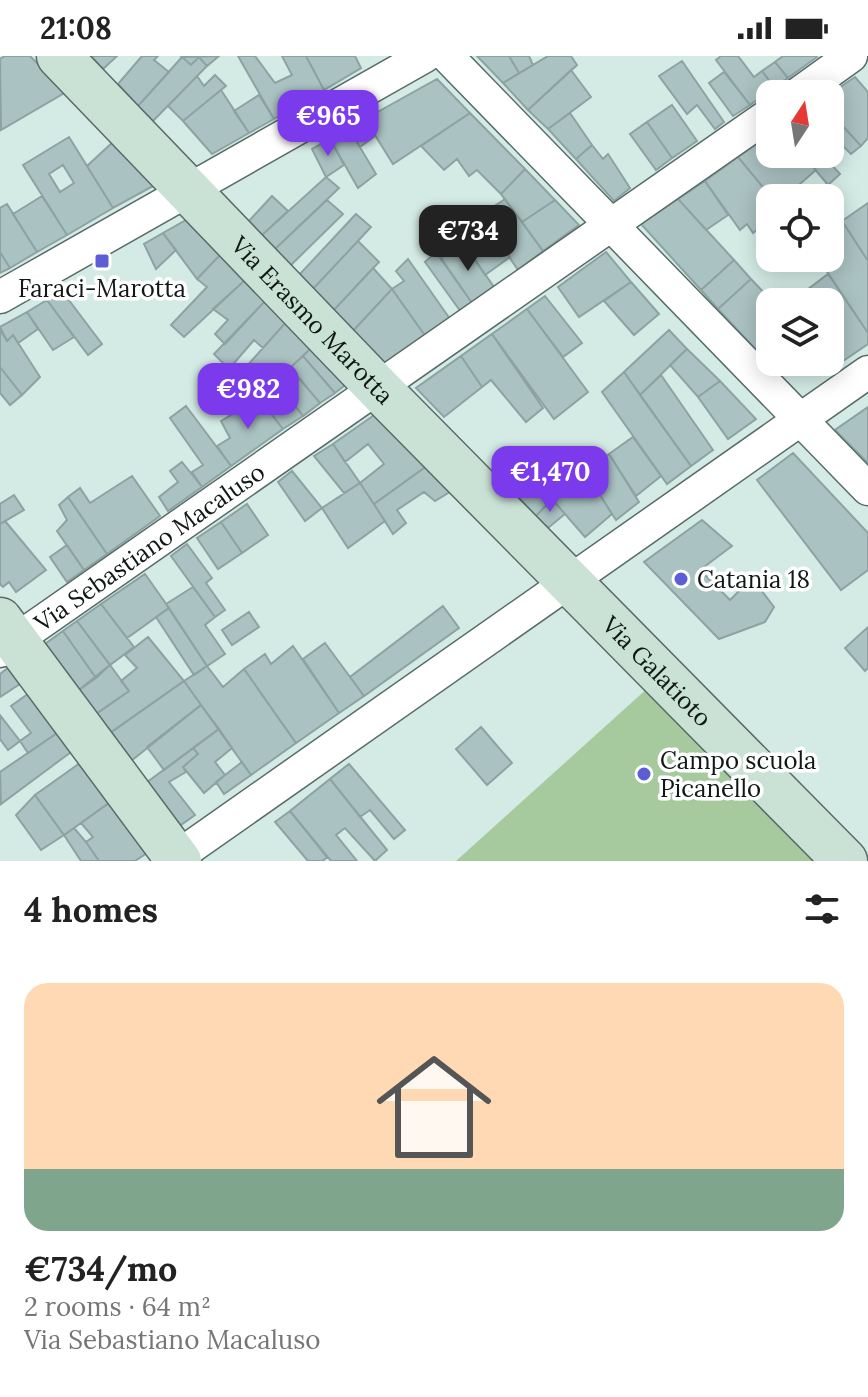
<!DOCTYPE html>
<meta charset="utf-8">
<style>
:root{--surface:#fff;--page:#f2f2f2;--text:#222;--muted:#767676;--line:#e0e0e0;--accent:#7c3aed}
body{margin:0;font-family:Lora,serif;background:var(--page);color:var(--text);height:100vh;display:flex;flex-direction:column;font-size:30px;white-space:nowrap}
*{box-sizing:border-box;margin:0}
p{font-size:26px;color:var(--muted)}
.icon{flex:none;width:44px;height:44px;fill:none;stroke:currentColor;stroke-width:2;stroke-linecap:round;stroke-linejoin:round}
.map{position:relative;height:805px;overflow:hidden}
.side{display:flex;flex-direction:column;background:var(--surface);flex:1}
.side>*{flex:none}
.needle{width:52px;rotate:12deg}
.fabs{position:absolute;left:756px;top:24px;display:grid;gap:16px}
.fabs a{display:grid;place-items:center;width:88px;height:88px;border-radius:16px;background:var(--surface);box-shadow:0 4px 20px #0003;font-size:40px}
.price{position:absolute;translate:-50% -68px;padding:0 18px;border-radius:16px;background:var(--accent);color:#fff;font-size:26px;line-height:52px;filter:drop-shadow(0 2px 4px #0008)}
.price::after{content:'';position:absolute;left:50%;top:48px;width:24px;height:18px;margin-left:-12px;background:inherit;clip-path:polygon(0 0,100% 0,50% 100%)}
.price.on{background:#222;color:#fff}
ul{padding:0;list-style:none}
li{display:grid;align-content:center;gap:16px;height:424px;padding:0 24px}
li+li{border-top:2px solid var(--line)}
li span{display:grid;place-items:center;height:248px;border-radius:24px;color:#555}
li>.icon{margin-inline-start:auto}
span .icon{width:144px;height:144px;fill:#fffc;stroke-width:1}
li b{font-size:34px}
h2{display:flex;justify-content:space-between;align-items:center;height:96px;padding:0 24px;font-size:34px}
.status{display:flex;justify-content:space-between;align-items:center;height:56px;padding:0 40px;background:var(--surface);direction:ltr}
.status svg{height:22px;fill:currentColor}
.map>svg:first-child{display:block}
</style>
<div class="status"><b>21:08</b><svg viewBox="0 0 49 12"><path d="M0 12V9h3v3zM5 12V6h3v6zM10 12V3h3v9zM15 12V0h3v12zM26 1h20v11H26zM47 4h2v5h-2z"/></svg></div>
<div class="map">
<svg width="868" height="805" viewBox="0 0 868 805">
<rect width="100%" height="100%" fill="#d4ebe5"/>
<path fill="#a6ca9d" d="M 650,630 L 821,805 L 456,805 Z"/>
<path fill="#abc2c2" stroke="#8ca2a3" stroke-width="2" fill-rule="evenodd" d="M 5,0 L 30,0 L 66,36 L 1,74 L 0,3 Z
M 91,0 L 117,0 L 103,13 Z
M 142,0 L 158,0 L 154,4 L 169,16 L 138,50 L 118,28 Z
M 219,0 L 207,10 L 199,1 L 191,9 L 182,1 Z
M 238,0 L 255,0 L 275,27 L 292,19 L 282,0 L 306,0 L 324,34 L 274,63 Z
M 306,0 L 355,0 L 361,12 L 324,34 Z
M 477,0 L 509,0 L 519,17 L 503,27 Z
M 509,0 L 529,0 L 533,9 L 519,17 Z
M 548,0 L 571,0 L 577,9 L 528,54 L 503,27 Z
M 721,0 L 738,0 L 754,21 L 762,15 L 774,31 L 750,49 L 716,4 Z
M 783,0 L 816,0 L 817,1 L 788,22 L 775,6 Z
M 182,1 L 191,9 L 199,1 L 207,10 L 153,65 L 138,50 Z
M 682,5 L 724,66 L 715,73 L 697,49 L 687,58 L 659,20 Z
M 775,6 L 788,22 L 774,31 L 762,15 Z
M 571,14 L 591,41 L 548,73 L 528,54 Z
M 724,16 L 750,49 L 733,60 L 709,27 Z
M 215,19 L 226,30 L 183,65 L 168,50 L 197,20 L 204,30 Z
M 855,21 L 868,36 L 868,82 L 861,90 L 830,56 L 830,38 Z
M 437,23 L 470,57 L 393,108 L 365,63 Z
M 221,34 L 249,77 L 212,98 L 183,65 Z
M 259,39 L 274,63 L 249,77 L 234,55 Z
M 672,49 L 697,85 L 672,102 L 647,66 Z
M 830,56 L 861,90 L 851,98 L 844,91 L 839,95 L 830,85 Z
M 470,57 L 525,113 L 501,138 L 477,114 L 469,120 L 457,103 L 444,114 L 421,90 Z
M 570,57 L 592,89 L 576,103 L 548,73 Z
M 365,63 L 375,80 L 360,91 L 349,73 Z
M 647,66 L 672,102 L 656,114 L 630,78 Z
M 349,73 L 376,118 L 358,132 L 330,83 Z
M 770,79 L 770,98 L 802,98 L 816,114 L 785,141 L 779,133 L 771,141 L 738,101 Z
M 69,81 L 113,152 L 67,179 L 23,109 ZM 63,109 L 74,127 L 60,136 L 49,118 Z
M 330,83 L 344,109 L 326,121 L 312,93 Z
M 830,85 L 839,95 L 828,105 L 840,118 L 828,129 L 802,98 L 830,98 Z
M 113,86 L 155,129 L 113,152 L 87,110 Z
M 592,89 L 603,103 L 608,98 L 630,132 L 614,145 L 576,103 Z
M 738,101 L 772,142 L 770,164 L 753,177 L 747,168 L 740,174 L 705,125 Z
M 525,113 L 555,144 L 522,166 L 501,138 Z
M 326,121 L 339,132 L 274,194 L 261,180 Z
M 705,125 L 728,159 L 706,174 L 678,143 Z
M 42,140 L 67,179 L 37,196 L 13,158 Z
M 272,140 L 288,155 L 261,180 L 248,166 Z
M 505,143 L 543,195 L 518,214 L 481,159 Z
M 678,143 L 734,204 L 701,234 L 641,168 Z
M 327,144 L 343,158 L 290,210 L 274,194 Z
M 555,144 L 579,169 L 543,195 L 522,166 Z
M 868,147 L 868,205 L 842,165 Z
M 7,148 L 37,196 L 10,212 L 0,196 L 0,152 Z
M 356,158 L 371,171 L 312,234 L 299,219 Z
M 186,164 L 220,199 L 197,223 L 163,177 Z
M 842,165 L 868,205 L 868,277 L 818,202 L 830,202 L 830,173 Z
M 489,170 L 510,201 L 485,219 L 464,188 Z
M 163,177 L 176,194 L 156,213 L 144,188 Z
M 358,185 L 379,206 L 333,255 L 312,234 Z
M 464,188 L 494,231 L 472,247 L 441,202 Z
M 0,196 L 10,212 L 0,217 Z
M 436,196 L 472,247 L 461,256 L 425,206 Z
M 606,196 L 631,226 L 579,261 L 558,231 Z
M 220,199 L 245,224 L 184,281 L 171,269 L 207,231 L 197,223 Z
M 408,203 L 450,263 L 426,281 L 392,233 L 404,225 L 396,215 Z
M 734,204 L 751,223 L 718,253 L 701,234 Z
M 373,212 L 392,233 L 352,276 L 333,255 Z
M 828,218 L 868,277 L 868,288 L 830,314 L 824,306 L 830,306 L 830,246 L 791,246 Z
M 751,223 L 773,246 L 770,246 L 770,297 L 764,302 L 718,253 Z
M 245,224 L 266,244 L 225,288 L 215,278 L 228,264 L 213,253 Z
M 631,226 L 659,258 L 634,279 L 604,245 Z
M 392,233 L 426,281 L 386,311 L 352,276 Z
M 62,235 L 102,288 L 88,299 L 47,244 Z
M 545,240 L 582,287 L 563,301 L 527,253 Z
M 47,244 L 74,281 L 53,294 L 27,256 Z
M 266,244 L 287,265 L 263,292 L 254,284 L 229,313 L 214,298 Z
M 527,253 L 588,336 L 554,363 L 492,278 Z
M 27,256 L 38,273 L 18,287 L 13,279 L 7,285 L 0,271 Z
M 287,265 L 312,291 L 259,342 L 238,320 Z
M 0,274 L 7,285 L 13,279 L 40,321 L 22,339 L 0,311 Z
M 669,274 L 687,293 L 640,339 L 624,316 Z
M 492,278 L 543,352 L 526,366 L 491,324 L 482,331 L 461,300 Z
M 312,291 L 348,327 L 335,337 L 303,300 Z
M 687,293 L 720,325 L 698,341 L 670,309 Z
M 303,300 L 335,337 L 320,347 L 290,312 Z
M 461,300 L 482,331 L 444,361 L 416,332 Z
M 0,311 L 22,339 L 10,349 L 0,337 Z
M 624,316 L 691,410 L 667,428 L 602,336 Z
M 661,319 L 713,394 L 691,410 L 640,339 Z
M 300,323 L 320,347 L 303,360 L 284,335 Z
M 276,325 L 303,360 L 283,373 L 259,342 Z
M 720,325 L 756,363 L 728,383 L 698,341 Z
M 259,342 L 283,373 L 231,410 L 217,390 L 230,382 L 221,365 Z
M 186,350 L 231,410 L 202,431 L 192,416 L 203,409 L 170,362 Z
M 868,351 L 868,407 L 835,374 Z
M 377,357 L 428,409 L 374,448 L 360,427 L 384,408 L 368,388 L 345,406 L 333,388 Z
M 633,381 L 661,420 L 636,440 L 609,398 Z
M 333,388 L 360,427 L 344,437 L 314,400 Z
M 793,397 L 868,477 L 868,514 L 841,534 L 757,424 Z
M 609,398 L 639,446 L 616,464 L 584,414 Z
M 182,406 L 202,431 L 168,455 L 159,441 L 178,426 L 170,415 Z
M 555,406 L 573,422 L 536,460 L 508,430 L 528,409 L 540,421 Z
M 428,409 L 453,434 L 435,445 L 424,436 L 397,454 L 406,467 L 393,478 L 374,448 Z
M 584,414 L 612,458 L 585,481 L 552,443 Z
M 292,415 L 322,452 L 305,465 L 278,426 Z
M 132,420 L 160,460 L 107,498 L 68,441 L 80,432 L 90,447 Z
M 360,427 L 385,465 L 348,492 L 322,452 Z
M 14,439 L 24,454 L 0,468 L 0,448 Z
M 68,441 L 107,498 L 84,514 L 57,475 L 67,464 L 59,449 Z
M 552,443 L 565,458 L 548,472 L 536,460 Z
M 247,448 L 268,479 L 242,497 L 221,466 Z
M 702,464 L 732,490 L 700,514 L 730,544 L 752,522 L 774,551 L 765,566 L 719,583 L 644,506 Z
M 5,465 L 46,514 L 16,536 L 9,526 L 3,531 L 0,528 L 0,468 Z
M 221,466 L 242,497 L 218,513 L 197,482 Z
M 187,488 L 212,522 L 206,527 L 225,554 L 215,561 L 171,500 Z
M 67,489 L 84,514 L 67,526 L 50,501 Z
M 145,518 L 169,552 L 127,582 L 101,548 Z
M 193,531 L 215,561 L 205,569 L 225,598 L 207,610 L 166,548 Z
M 101,548 L 134,591 L 110,609 L 77,565 Z
M 443,550 L 459,572 L 364,640 L 350,621 Z
M 169,552 L 207,610 L 194,619 L 156,561 Z
M 249,556 L 259,571 L 232,589 L 222,574 Z
M 77,565 L 110,609 L 96,622 L 63,575 Z
M 868,571 L 868,612 L 865,615 L 845,592 Z
M 63,575 L 96,622 L 79,634 L 45,588 Z
M 148,581 L 184,625 L 110,677 L 96,658 L 129,635 L 121,625 L 137,612 L 125,599 Z
M 325,587 L 364,640 L 339,657 L 303,603 Z
M 293,590 L 339,657 L 296,687 L 244,613 L 265,598 L 271,608 Z
M 110,609 L 129,635 L 96,658 L 79,634 Z
M 207,610 L 223,631 L 244,613 L 296,687 L 251,719 L 184,625 Z
M 8,612 L 20,628 L 0,641 L 0,618 Z
M 184,625 L 201,649 L 131,705 L 110,677 Z
M 28,638 L 57,677 L 28,697 L 20,685 L 31,677 L 11,650 Z
M 201,649 L 219,673 L 164,714 L 147,691 Z
M 0,659 L 20,685 L 8,694 L 0,683 Z
M 481,671 L 512,707 L 487,729 L 456,693 Z
M 219,673 L 232,692 L 215,706 L 225,719 L 204,737 L 183,711 L 198,698 L 193,692 Z
M 57,677 L 71,696 L 1,748 L 0,716 Z
M 193,692 L 198,698 L 183,711 L 186,716 L 169,726 L 195,759 L 178,771 L 146,727 Z
M 242,706 L 251,719 L 224,738 L 216,726 Z
M 80,707 L 109,747 L 64,779 L 35,739 Z
M 349,708 L 405,774 L 394,783 L 370,754 L 360,761 L 330,723 Z
M 330,723 L 387,794 L 375,805 L 345,772 L 336,779 L 357,805 L 331,805 L 290,755 Z
M 35,739 L 64,779 L 41,794 L 16,759 Z
M 109,747 L 147,797 L 135,805 L 99,805 L 86,786 L 93,781 L 81,767 Z
M 290,755 L 327,801 L 323,805 L 308,805 L 275,766 Z
M 74,772 L 86,786 L 99,805 L 81,805 L 64,779 Z"/>
<g fill="none" stroke-linecap="round" stroke-linejoin="round">
<g stroke="#586c67" stroke-width="35">
<g id="minor">
<path d="M 447,0 L 868,433"/>
<path d="M 798,38 L 851,0"/>
<path d="M 0,241 L 425,0"/>
<path id="s1" d="M 0,595 L 770,58"/>
<path d="M 171,805 L 868,316"/>
</g>
</g>
<g stroke="#586c67" stroke-width="47">
<g id="secondary">
<path id="s2" d="M 59,0 L 380,334 L 845,805"/>
<path d="M 0,564 L 179,805"/>
</g>
</g>
<use href="#minor" stroke="#fff" stroke-width="32"/>
<use href="#secondary" stroke="#cae2d6" stroke-width="44"/>
</g>
<g fill="#5d5ed6" stroke="#fff" stroke-width="3">
<rect x="94" y="197" width="16" height="16" rx="4"/>
<circle cx="681" cy="523" r="8"/>
<circle cx="644" cy="718" r="8"/>
</g>
<g text-anchor="middle" dominant-baseline="central" stroke-width="7" stroke-linejoin="round" paint-order="stroke">
<g font-size="24" fill="#101816" stroke="#fff" text-anchor="start">
<text x="102" y="232" text-anchor="middle">Faraci-Marotta</text>
<text x="697" y="523">Catania 18</text>
<text x="660" y="704">Campo scuola<tspan x="660" dy="28">Picanello</tspan></text>
</g>
<g font-size="24" fill="#101816" stroke="#fff">
<text stroke="none"><textPath href="#s2" startOffset="366">Via Erasmo Marotta</textPath></text>
<text stroke="none"><textPath href="#s1" startOffset="182">Via Sebastiano Macaluso</textPath></text>
<text stroke="none"><textPath href="#s2" startOffset="858">Via Galatioto</textPath></text>
</g>
</g>
</svg>
<div class="fabs">
<a><svg class="needle" viewBox="-14 -14 28 28"><path d="M0-13l5 13h-10z" fill="#e53935"/><path d="M0 13l5-13h-10z" fill="#767676"/></svg></a>
<a><svg class="icon" aria-label="locate" viewBox="0 0 24 24"><circle cx="12" cy="12" r="6"/><path d="M12 2v4M12 18v4M2 12h4M18 12h4"/></svg></a>
<a><svg class="icon" aria-label="layers" viewBox="0 0 24 24"><path d="M12 4l9 5-9 5-9-5zM3 14l9 5 9-5"/></svg></a>
</div>
<b class="price" style="left:328px;top:102px">€965</b>
<b class="price on" style="left:468px;top:217px">€734</b>
<b class="price" style="left:248px;top:375px">€982</b>
<b class="price" style="left:550px;top:458px">€1,470</b>
</div>
<section class="side">
<h2>4 homes<svg class="icon" aria-label="filters" viewBox="0 0 24 24"><path d="M4 7h16M4 17h16"/><circle cx="9" cy="7" r="2"/><circle cx="15" cy="17" r="2"/></svg></h2>
<ul>
<li><span style="background:linear-gradient(#ffd9b3 75%,#7fa58c 0)"><svg class="icon" aria-label="home" viewBox="0 0 24 24"><path d="M3 11l9-7 9 7M6 9v11h12V9"/></svg></span><div><b>€734/mo</b><p>2 rooms · 64 m²</p><p>Via Sebastiano Macaluso</p></div></li>
</ul>
</section>
